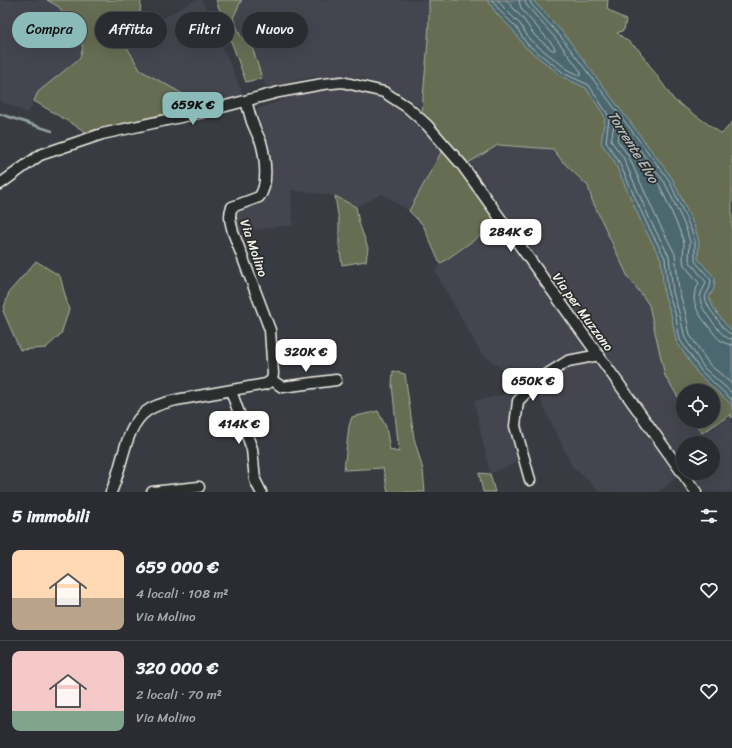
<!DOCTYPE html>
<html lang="it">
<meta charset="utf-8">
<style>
:root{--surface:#2b2c32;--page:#33343a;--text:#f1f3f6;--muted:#a6a7ac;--line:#47484d;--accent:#8bbbb9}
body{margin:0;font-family:Sriracha,sans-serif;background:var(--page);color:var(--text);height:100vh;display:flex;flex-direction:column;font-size:15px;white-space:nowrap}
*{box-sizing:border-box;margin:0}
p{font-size:13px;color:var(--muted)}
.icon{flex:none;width:22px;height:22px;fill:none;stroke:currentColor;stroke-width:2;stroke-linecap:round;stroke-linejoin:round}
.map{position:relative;height:492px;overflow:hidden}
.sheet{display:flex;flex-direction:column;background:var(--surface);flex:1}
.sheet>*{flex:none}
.guide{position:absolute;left:12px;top:12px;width:400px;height:36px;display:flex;gap:8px}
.fabs{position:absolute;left:676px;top:384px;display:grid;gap:8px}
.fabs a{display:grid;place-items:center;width:44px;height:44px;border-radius:50%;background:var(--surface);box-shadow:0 4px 16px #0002,0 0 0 1px var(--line);font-size:20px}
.price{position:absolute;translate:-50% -34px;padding:0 9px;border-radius:8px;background:#fff;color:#222;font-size:13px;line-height:26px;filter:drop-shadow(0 1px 2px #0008)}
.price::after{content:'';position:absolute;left:50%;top:24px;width:12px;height:9px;margin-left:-6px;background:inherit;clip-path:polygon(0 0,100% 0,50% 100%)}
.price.active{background:var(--accent);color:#111}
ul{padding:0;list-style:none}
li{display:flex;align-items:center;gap:12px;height:100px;padding:0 12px}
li+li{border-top:1px solid var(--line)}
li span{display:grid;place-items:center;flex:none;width:112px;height:80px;border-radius:8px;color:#555}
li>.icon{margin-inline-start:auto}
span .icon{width:48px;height:48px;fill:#fffc;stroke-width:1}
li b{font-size:17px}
h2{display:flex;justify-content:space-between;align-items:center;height:48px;padding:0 12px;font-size:17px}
.pill{padding:0 14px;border-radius:18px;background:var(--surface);box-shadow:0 4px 16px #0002,0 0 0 1px var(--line);font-size:14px;line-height:36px}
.pill.active{background:var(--accent);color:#111}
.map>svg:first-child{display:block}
</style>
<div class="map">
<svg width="732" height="492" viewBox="0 0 732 492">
<rect width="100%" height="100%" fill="#393b42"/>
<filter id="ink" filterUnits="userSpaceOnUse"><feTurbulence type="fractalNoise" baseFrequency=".025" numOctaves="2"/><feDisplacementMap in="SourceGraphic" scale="8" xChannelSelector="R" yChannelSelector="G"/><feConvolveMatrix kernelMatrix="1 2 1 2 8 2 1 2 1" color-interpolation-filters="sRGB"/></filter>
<g filter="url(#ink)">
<path fill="#444550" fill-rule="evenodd" d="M 0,0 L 47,0 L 59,7 L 83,47 L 80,58 L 38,92 L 28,113 L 0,101 Z
M 195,0 L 202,0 L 243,94 L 203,105 L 140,70 L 122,39 L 139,32 Z
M 242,0 L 432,0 L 427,110 L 362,77 L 311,77 L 267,88 L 262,78 L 253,50 L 240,35 L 233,18 L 241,1 Z
M 341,86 L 381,96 L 397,106 L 407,117 L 443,149 L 409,211 L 382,194 L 356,207 L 335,196 L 291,190 L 293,225 L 236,232 L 233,210 L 238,207 L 264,199 L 268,190 L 269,159 L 268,140 L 260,121 L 257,109 L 296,95 Z
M 562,141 L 732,405 L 732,492 L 704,492 L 690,473 L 713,473 L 713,443 L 683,443 L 683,463 L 622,377 L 586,328 L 485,184 L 467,158 L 473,154 L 511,143 ZM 683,391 L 713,391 L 713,421 L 683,421 Z
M 498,223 L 558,309 L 645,427 L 678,477 L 658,492 L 600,492 L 572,466 L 536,391 L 521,415 L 530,456 L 490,474 L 474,401 L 516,392 L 523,385 L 481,353 L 435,271 L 440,264 Z"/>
<path fill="#666d52" stroke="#adaf9d" d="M 47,0 L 141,0 L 139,32 L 123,40 L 140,70 L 203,105 L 86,132 L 34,101 L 38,92 L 80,58 L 83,47 L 59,7 Z
M 216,0 L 242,0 L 241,1 L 233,18 L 240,35 L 253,50 L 262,78 L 246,82 Z
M 429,0 L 608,0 L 607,9 L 626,20 L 624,30 L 617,33 L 638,49 L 674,100 L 722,134 L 732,122 L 732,418 L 730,415 L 702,433 L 694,421 L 713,421 L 713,391 L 683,391 L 683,405 L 665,376 L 649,305 L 642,295 L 628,277 L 592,200 L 588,186 L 563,162 L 553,149 L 498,145 L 468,163 L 422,113 C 424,75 430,39 429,0 Z
M 443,149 L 498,223 L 440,264 L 423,225 L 409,211 Z
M 335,196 L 356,207 L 359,223 L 368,248 L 366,261 L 342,265 L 339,245 L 339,221 Z
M 36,261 L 60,276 L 69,310 L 61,334 L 46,348 L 20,350 L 3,311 L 9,292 Z
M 393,371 L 405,374 L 414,438 L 423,470 L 425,492 L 388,492 L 383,468 L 344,470 L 349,426 L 352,417 L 378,411 L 386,427 L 390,450 L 399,452 L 392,385 Z
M 479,473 L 490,474 L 495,492 L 483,492 Z"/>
<path fill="#4c6870" stroke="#8f9fa0" d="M 487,0 L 533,0 L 564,34 L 672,178 L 694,225 L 699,241 L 698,259 L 715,278 L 714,289 L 709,297 C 714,312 722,320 732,331 L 732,405 L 698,374 L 676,341 L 671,314 L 664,294 L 661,259 L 643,226 L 614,161 L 601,143 L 605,117 L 586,88 L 563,77 L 524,46 L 513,30 L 497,14 Z"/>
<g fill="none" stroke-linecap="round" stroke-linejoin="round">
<path stroke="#b1bab8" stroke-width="1" d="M 492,0 L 500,11 L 516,27 L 527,44 L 565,74 L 589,85 L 608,115 L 609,118 L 606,142 L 618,160 L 647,224 L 665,258 L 668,293 L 675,313 L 680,340 L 701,371 L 732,400
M 498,0 L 504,8 L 520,24 L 530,40 L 567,69 L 579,75 L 581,75 L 581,72 L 557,40 L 528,7 L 526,4 L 525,0
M 506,0 L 524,20 L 535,36 L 552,50 L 555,50 L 555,48 L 552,44 L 522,10 L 520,5 L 519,0
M 530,0 L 531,4 L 561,37 L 669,180 L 690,227 L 695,241 L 695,261 L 711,280 L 710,287 L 705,297 C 708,309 713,313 720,323 C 723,327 726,333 732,334
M 732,339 C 729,338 728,339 726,337 C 721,334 718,329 715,325 C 709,318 700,307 700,297 C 701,291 705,287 706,282 L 690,262 L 689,259 L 690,242 L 686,228 L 665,183 L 617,120 L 615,119 L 611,141 L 623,157 L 651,222 L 669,256 L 673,292 L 679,312 L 685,338 L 704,368 L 732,393
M 732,345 C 729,344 726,344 723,342 C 717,339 714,333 710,328 C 703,320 695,310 694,298 C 694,292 697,288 699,283 L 684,265 L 683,259 L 684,243 L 680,231 L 660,186 L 621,135 L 619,134 L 617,140 L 628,155 L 657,219 L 675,254 L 679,291 L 685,311 L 690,335 L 709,364 L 732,384"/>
<path stroke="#8f9fa0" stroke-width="2.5" d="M 0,114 L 52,131"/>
<g stroke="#f4f1e8" stroke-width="13">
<path id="minor" d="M 0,184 L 40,155 L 102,134 L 199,113 L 279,92 L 323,84 L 342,82 L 384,92 L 407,107 L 427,125 L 462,165 L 637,409 L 696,492
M 272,380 L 282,387 L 336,380
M 231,391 L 252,449 L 255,480 L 261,492
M 530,480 L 515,426 L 518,401 L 541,378 L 568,361 L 599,355
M 111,492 C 122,469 124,433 142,415 C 151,406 164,403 176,400 L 266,384 L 272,380 L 273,374 L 270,330 L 233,232 C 231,224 228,215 232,207 L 259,197 C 269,186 265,156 261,142 C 258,136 255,129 252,122 C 250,115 248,108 246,101
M 152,492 L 199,487"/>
</g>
<use href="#minor" stroke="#2a2d2e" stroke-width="10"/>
</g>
</g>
<g text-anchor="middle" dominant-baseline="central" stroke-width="3.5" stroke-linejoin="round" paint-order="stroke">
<g font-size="13" fill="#f4f1e8" stroke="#2a2d2e">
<text transform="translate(254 248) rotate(71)">Via Molino</text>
<text transform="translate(583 312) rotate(54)">Via per Muzzano</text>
</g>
<g font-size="14" font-style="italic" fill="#b1bab8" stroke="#2a2d2e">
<text transform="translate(633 147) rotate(58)">Torrente Elvo</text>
</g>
</g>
</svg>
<div class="fabs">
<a><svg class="icon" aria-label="locate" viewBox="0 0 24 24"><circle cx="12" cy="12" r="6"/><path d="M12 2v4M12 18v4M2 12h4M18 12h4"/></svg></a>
<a><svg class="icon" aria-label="layers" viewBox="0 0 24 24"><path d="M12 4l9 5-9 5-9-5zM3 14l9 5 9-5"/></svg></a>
</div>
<b class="price active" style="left:193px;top:126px">659K €</b>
<b class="price" style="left:511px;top:253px">284K €</b>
<b class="price" style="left:306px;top:373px">320K €</b>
<b class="price" style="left:533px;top:402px">650K €</b>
<b class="price" style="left:239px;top:445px">414K €</b>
<div class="guide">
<a class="pill active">Compra</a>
<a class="pill">Affitta</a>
<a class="pill">Filtri</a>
<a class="pill">Nuovo</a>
</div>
</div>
<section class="sheet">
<h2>5 immobili<svg class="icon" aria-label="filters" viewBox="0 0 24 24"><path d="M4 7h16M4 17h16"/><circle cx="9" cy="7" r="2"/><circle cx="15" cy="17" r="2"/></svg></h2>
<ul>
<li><span style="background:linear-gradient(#ffd9b3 60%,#b9a48a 0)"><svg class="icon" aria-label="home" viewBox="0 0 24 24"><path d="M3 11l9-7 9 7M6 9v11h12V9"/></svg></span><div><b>659 000 €</b><p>4 locali · 108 m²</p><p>Via Molino</p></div><svg class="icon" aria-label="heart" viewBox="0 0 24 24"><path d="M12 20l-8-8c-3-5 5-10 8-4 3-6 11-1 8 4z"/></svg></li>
<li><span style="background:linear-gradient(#f6c9c9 75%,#7fa58c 0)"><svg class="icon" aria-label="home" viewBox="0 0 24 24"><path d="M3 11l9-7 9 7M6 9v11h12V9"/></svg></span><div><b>320 000 €</b><p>2 locali · 70 m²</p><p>Via Molino</p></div><svg class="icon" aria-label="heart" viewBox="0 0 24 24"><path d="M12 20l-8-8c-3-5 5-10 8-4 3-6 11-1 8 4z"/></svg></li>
</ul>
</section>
